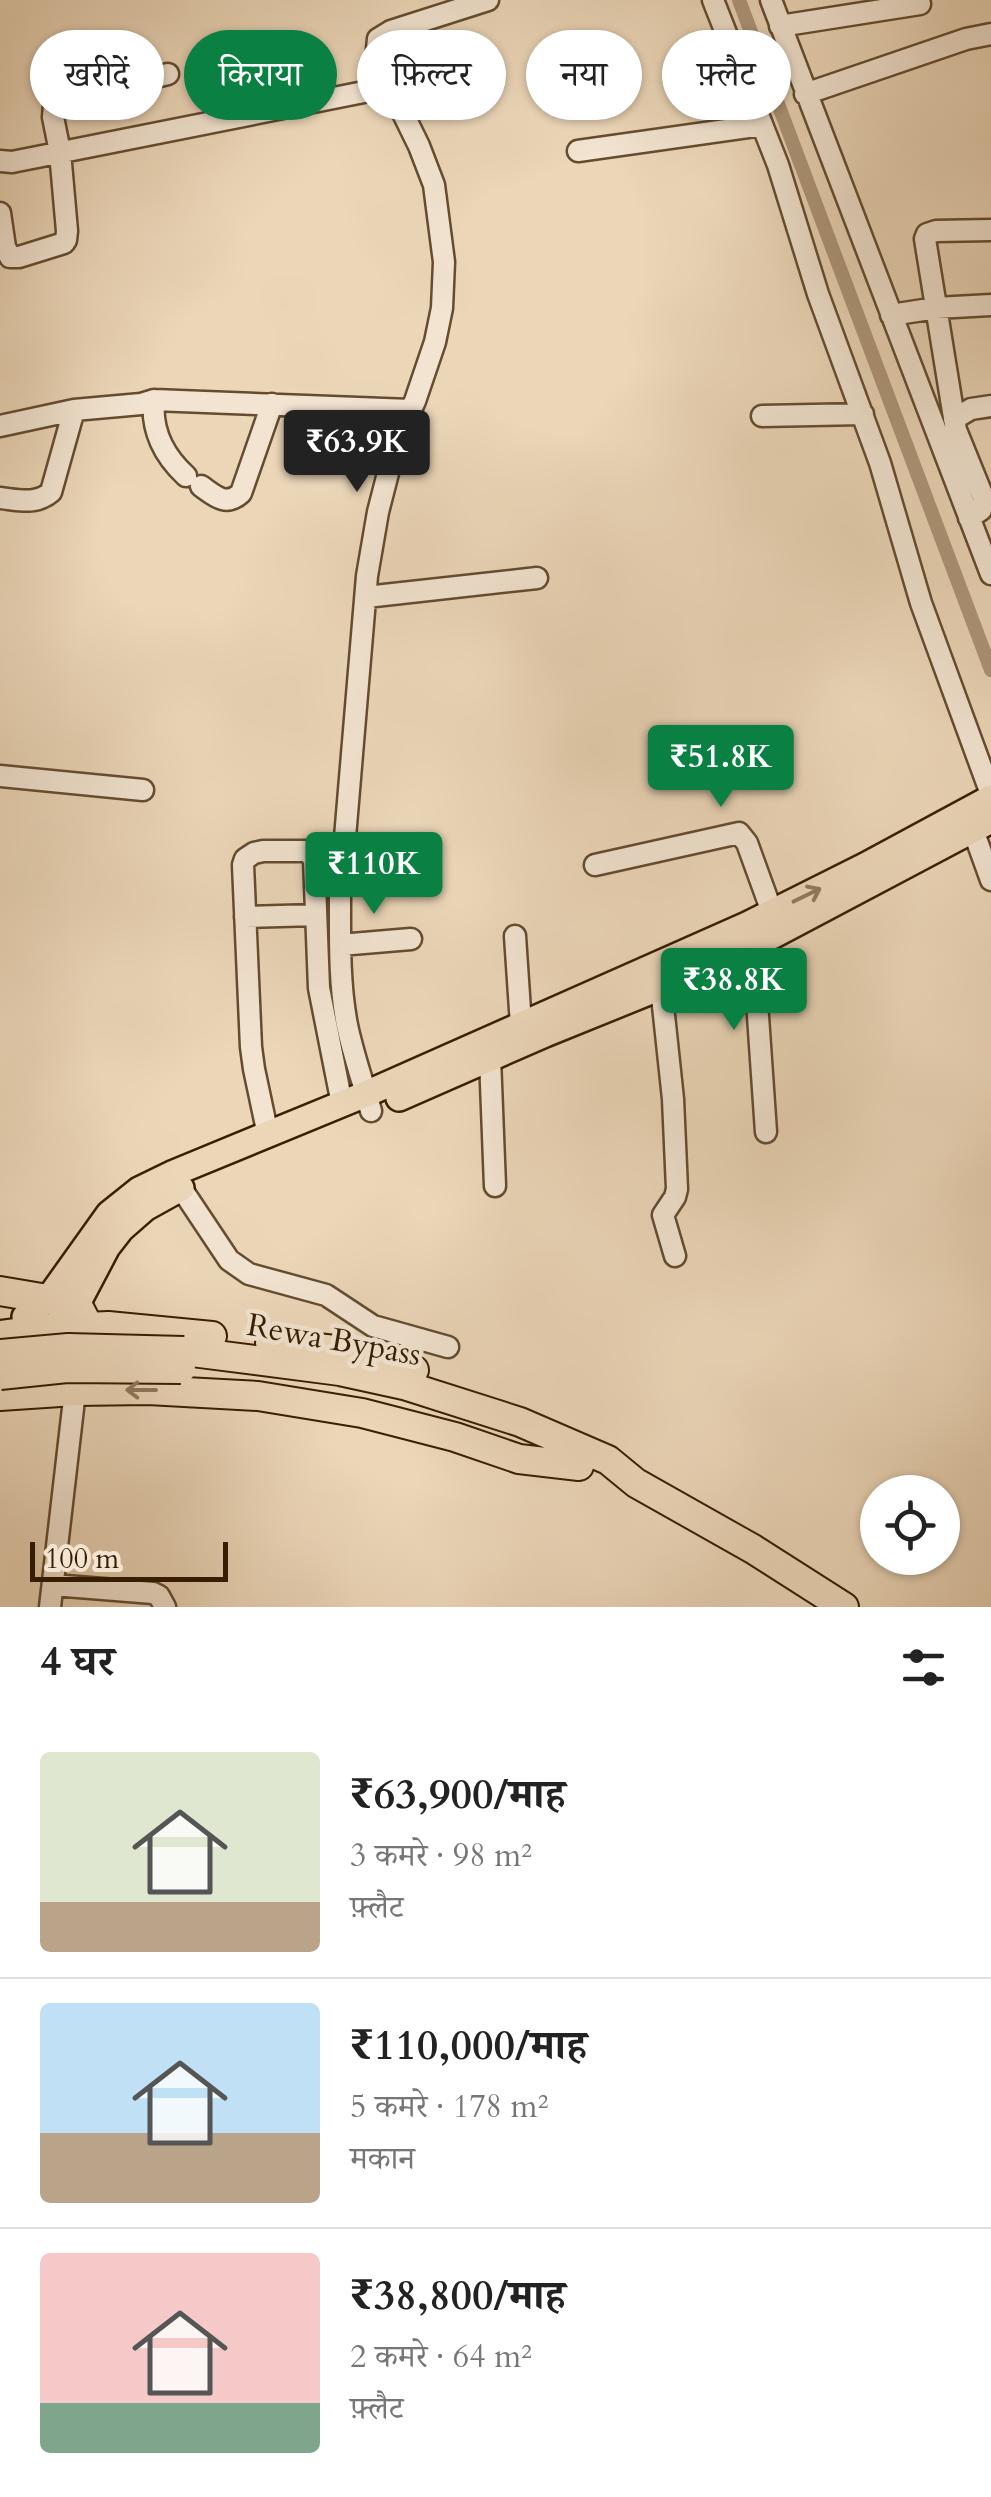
<!DOCTYPE html>
<html lang="hi">
<meta charset="utf-8">
<style>
:root{--surface:#fff;--page:#f6f6f6;--text:#222;--muted:#767676;--line:#e0e0e0;--accent:#0b8043}
body{margin:0;font-family:Cardo,"Noto Serif Devanagari",serif;background:var(--page);color:var(--text);height:100vh;display:flex;flex-direction:column;font-size:38px;white-space:nowrap}
*{box-sizing:border-box;margin:0}
p{font-size:32px;color:var(--muted)}
.icon{flex:none;width:55px;height:55px;fill:none;stroke:currentColor;stroke-width:2;stroke-linecap:round;stroke-linejoin:round}
.map{position:relative;height:1607px;overflow:hidden}
.drawer{display:flex;flex-direction:column;background:var(--surface);flex:1}
.drawer>*{flex:none}
.top-card{position:absolute;left:30px;top:30px;width:932px;height:90px;display:flex;gap:20px}
.fabs{position:absolute;left:860px;top:1475px;display:grid;gap:20px}
.fabs a{display:grid;place-items:center;width:100px;height:100px;border-radius:50%;background:var(--surface);box-shadow:0 2px 8px #0004;font-size:50px}
.scale{position:absolute;left:30px;bottom:25px;width:198px;box-sizing:border-box;padding-left:10px;border:5px solid #371e02;border-top:0;font-size:28px;line-height:35px;white-space:nowrap;color:#371e02;-webkit-text-stroke:8px #f2e4d1;paint-order:stroke}
.price{position:absolute;translate:-50% -85px;padding:0 22px;border-radius:10px;background:var(--accent);color:#fff;font-size:32px;line-height:65px;filter:drop-shadow(0 2px 5px #0008)}
.price::after{content:'';position:absolute;left:50%;top:60px;width:30px;height:22px;margin-left:-15px;background:inherit;clip-path:polygon(0 0,100% 0,50% 100%)}
.price.on{background:#222;color:#fff}
ul{padding:0;list-style:none}
li{display:flex;align-items:center;gap:30px;height:250px;padding:0 40px}
li+li{border-top:2px solid var(--line)}
li span{display:grid;place-items:center;flex:none;width:280px;height:200px;border-radius:10px;color:#555}
li>.icon{margin-inline-start:auto}
span .icon{width:120px;height:120px;fill:#fffc;stroke-width:1}
li b{font-size:42px}
h2{display:flex;justify-content:space-between;align-items:center;height:120px;padding:0 40px;font-size:42px}
.chip{padding:0 35px;border-radius:45px;background:var(--surface);box-shadow:0 2px 8px #0004;font-size:35px;line-height:90px}
.chip.on{background:var(--accent);color:#fff}
.map>svg:first-child{display:block}
</style>
<div class="map">
<svg width="991" height="1607" viewBox="0 0 991 1607">
<rect width="100%" height="100%" fill="#ebd6b8"/>
<filter id="stains"><feTurbulence type="fractalNoise" baseFrequency=".002" numOctaves="4"/><feColorMatrix values="0 0 0 0 .2 0 0 0 0 .09 0 0 0 0 .02 0 0 0 .5 -.17"/></filter>
<radialGradient id="worn" r=".72"><stop offset=".6" stop-color="#630" stop-opacity="0"/><stop offset="1" stop-color="#630" stop-opacity=".3"/></radialGradient>
<g fill="none" stroke-linecap="round" stroke-linejoin="round">
<path stroke="#ae977a" stroke-width="14" d="M 739,0 L 991,670"/>
<g stroke="#644c30" stroke-width="25">
<path id="minor" d="M 713,0 L 778,165 L 818,294 L 880,463 L 921,603 L 991,794
M 771,0 L 991,574
M 780,26 L 920,4
M 805,94 L 966,39 L 991,34
M 578,151 L 762,125
M 0,161 L 12,162 L 389,87
M 0,213 L 5,247 L 10,257 L 19,257 L 64,243 L 66,240 L 67,231 L 60,152 L 53,117 L 54,105 L 63,99 L 168,74
M 891,315 L 936,308 L 991,305
M 154,400 C 151,430 164,456 186,476
M 762,416 L 863,414
M 954,419 L 971,409 L 991,406
M 346,421 L 403,424
M 0,426 L 74,410 L 141,404 L 154,400 L 410,410
M 201,486 C 215,496 226,507 241,493 L 272,404
M 0,498 C 19,500 36,505 51,492 L 74,410
M 969,518 L 981,510 L 984,499 L 956,430 L 925,239 L 927,234 L 936,231 L 991,230
M 366,597 L 537,578
M 0,776 L 143,790
M 973,830 L 991,880
M 595,865 L 739,833 L 747,843 L 772,912
M 245,917 L 316,915
M 749,932 L 753,944 L 766,1132
M 515,936 L 521,1025
M 340,945 L 411,939
M 661,987 L 673,1099 L 677,1189 L 675,1197 L 663,1215 L 675,1256
M 490,1058 L 495,1186
M 371,1111 C 363,1082 353,1054 347,1025 C 339,984 340,940 340,897 L 367,576 L 378,512 L 396,442 L 415,401 L 435,342 L 442,308 L 444,262 L 434,185 L 419,146 L 376,58 L 378,39 L 391,31 L 488,0
M 268,1135 L 254,1069 L 251,1047 L 243,865 L 245,859 L 254,853 L 263,851 L 307,851 L 314,859 L 319,988 L 342,1104
M 175,1175 L 181,1188 L 229,1260 L 249,1274 L 326,1295 L 373,1326 L 448,1347
M 53,1585 L 153,1593 L 159,1596 L 165,1607
M 50,1607 L 75,1391"/>
</g>
<g stroke="#371e02" stroke-width="30">
<path id="major" d="M 399,1098 L 545,1034 L 661,987 L 772,936 L 991,820
M 61,1314 L 77,1304 L 107,1247 L 121,1229 L 145,1208 L 181,1188
M 25,1317 L 49,1298 L 109,1214 L 139,1190 L 174,1173 L 366,1094 L 747,925 L 865,866 L 991,798"/>
</g>
<g stroke="#371e02" stroke-width="32">
<path id="highway" d="M 0,1291 L 77,1304 L 89,1327 L 89,1342
M 0,1335 L 46,1329 L 108,1326 L 212,1336
M 270,1343 L 354,1352 L 414,1370
M 184,1351 L 340,1371 L 404,1385 L 520,1422 L 608,1460 L 636,1483 L 753,1549 L 844,1607
M 0,1396 L 75,1391 L 148,1390 L 258,1396 L 362,1413 L 455,1437 L 519,1459 L 579,1466"/>
</g>
<use href="#minor" stroke="#f2e4d1" stroke-width="20"/>
<use href="#major" stroke="#ebd6b8" stroke-width="25"/>
<use href="#highway" stroke="#ebd6b8" stroke-width="28"/>
<g stroke="#371e02" stroke-width="32" stroke-linecap="butt">
<path id="highway-bridge" d="M 0,1354 L 68,1348 L 184,1351
M 0,1375 L 67,1368 L 181,1369"/>
</g>
<use href="#highway-bridge" stroke="#ebd6b8" stroke-width="28"/>
</g>
<defs><path id="oneway-shaft" d="M-6 0H5M1.5-3L5.5 0L1.5 3" fill="none" stroke-width="1.6" stroke-linecap="round" stroke-linejoin="round" transform="scale(2.5)"/></defs>
<g stroke="#917a5d">
<use href="#oneway-shaft" transform="translate(807 895) rotate(-26)"/>
<use href="#oneway-shaft" transform="translate(141 1390) rotate(180)"/>
</g>
<g text-anchor="middle" dominant-baseline="central" stroke-width="9" stroke-linejoin="round" paint-order="stroke">
<g font-size="32" fill="#371e02" stroke="#f2e4d1">
<text transform="translate(334 1340) rotate(10)">Rewa Bypass</text>
</g>
</g>
<rect width="100%" height="100%" filter="url(#stains)"/>
<rect width="100%" height="100%" fill="url(#worn)"/>
</svg>
<div class="fabs">
<a><svg class="icon" aria-label="locate" viewBox="0 0 24 24"><circle cx="12" cy="12" r="6"/><path d="M12 2v4M12 18v4M2 12h4M18 12h4"/></svg></a>
</div>
<div class="scale">100 m</div>
<b class="price on" style="left:357px;top:495px">₹63.9K</b>
<b class="price" style="left:721px;top:810px">₹51.8K</b>
<b class="price" style="left:374px;top:917px">₹110K</b>
<b class="price" style="left:734px;top:1033px">₹38.8K</b>
<div class="top-card">
<a class="chip">खरीदें</a>
<a class="chip on">किराया</a>
<a class="chip">फ़िल्टर</a>
<a class="chip">नया</a>
<a class="chip">फ़्लैट</a>
</div>
</div>
<section class="drawer">
<h2>4 घर<svg class="icon" aria-label="filters" viewBox="0 0 24 24"><path d="M4 7h16M4 17h16"/><circle cx="9" cy="7" r="2"/><circle cx="15" cy="17" r="2"/></svg></h2>
<ul>
<li><span style="background:linear-gradient(#dfe7d0 75%,#b9a48a 0)"><svg class="icon" aria-label="home" viewBox="0 0 24 24"><path d="M3 11l9-7 9 7M6 9v11h12V9"/></svg></span><div><b>₹63,900/माह</b><p>3 कमरे · 98 m²</p><p>फ़्लैट</p></div></li>
<li><span style="background:linear-gradient(#bfe0f5 65%,#b9a48a 0)"><svg class="icon" aria-label="home" viewBox="0 0 24 24"><path d="M3 11l9-7 9 7M6 9v11h12V9"/></svg></span><div><b>₹110,000/माह</b><p>5 कमरे · 178 m²</p><p>मकान</p></div></li>
<li><span style="background:linear-gradient(#f6c9c9 75%,#7fa58c 0)"><svg class="icon" aria-label="home" viewBox="0 0 24 24"><path d="M3 11l9-7 9 7M6 9v11h12V9"/></svg></span><div><b>₹38,800/माह</b><p>2 कमरे · 64 m²</p><p>फ़्लैट</p></div></li>
</ul>
</section>
